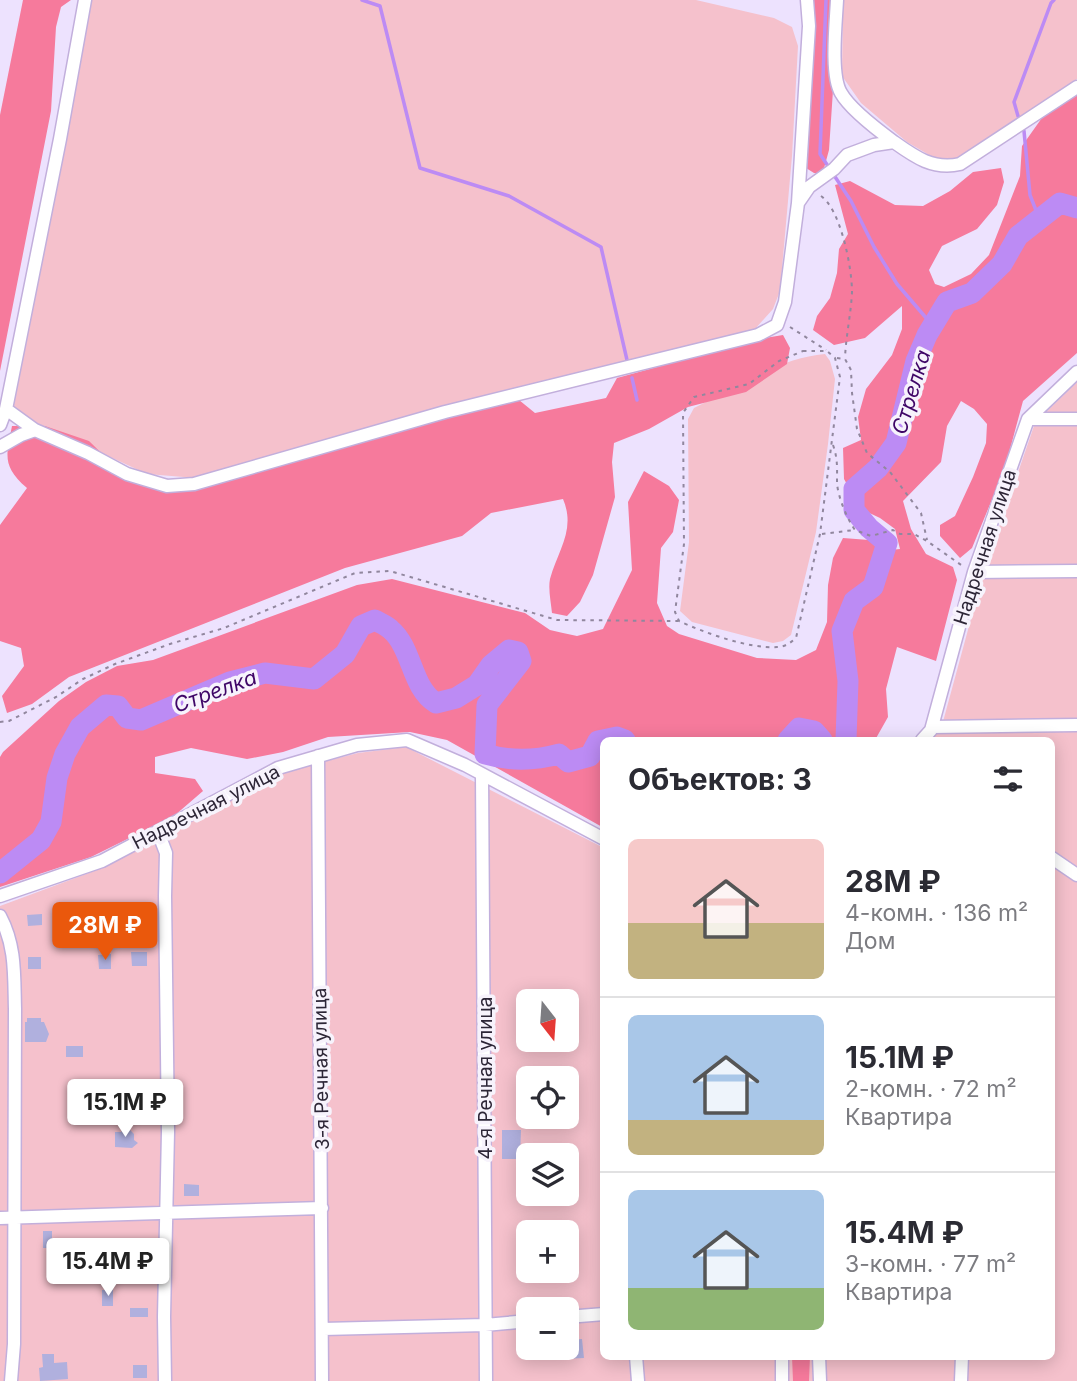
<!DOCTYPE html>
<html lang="ru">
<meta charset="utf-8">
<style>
:root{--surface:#fff;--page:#f2f2f3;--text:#2b2b33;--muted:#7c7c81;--line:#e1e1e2;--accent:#ea580c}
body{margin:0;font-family:Inter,sans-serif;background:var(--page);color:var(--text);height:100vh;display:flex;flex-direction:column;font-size:26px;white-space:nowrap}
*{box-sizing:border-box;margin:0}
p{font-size:23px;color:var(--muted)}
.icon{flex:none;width:38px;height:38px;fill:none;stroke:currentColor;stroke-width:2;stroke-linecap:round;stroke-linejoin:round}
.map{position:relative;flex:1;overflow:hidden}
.details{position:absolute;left:600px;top:737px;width:455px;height:623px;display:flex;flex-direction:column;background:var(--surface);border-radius:10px;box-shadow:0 4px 18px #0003}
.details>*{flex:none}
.needle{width:46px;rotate:163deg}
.fabs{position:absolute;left:516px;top:989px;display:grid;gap:14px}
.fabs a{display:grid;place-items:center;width:63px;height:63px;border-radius:10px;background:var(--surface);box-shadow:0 4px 18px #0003;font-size:35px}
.price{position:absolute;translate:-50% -60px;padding:0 16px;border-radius:7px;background:#fff;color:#222;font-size:23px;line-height:46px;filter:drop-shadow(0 2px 4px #0008)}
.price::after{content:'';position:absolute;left:50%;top:42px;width:21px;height:16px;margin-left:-10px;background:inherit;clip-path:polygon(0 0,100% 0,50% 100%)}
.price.on{background:var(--accent);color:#fff}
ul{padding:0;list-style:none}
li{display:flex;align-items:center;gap:21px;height:175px;padding:0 28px}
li+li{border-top:2px solid var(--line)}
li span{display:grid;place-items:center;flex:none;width:196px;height:140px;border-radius:10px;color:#555}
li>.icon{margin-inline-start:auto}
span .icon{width:84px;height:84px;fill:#fffc;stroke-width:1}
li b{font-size:30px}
h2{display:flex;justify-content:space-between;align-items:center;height:84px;padding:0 28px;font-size:30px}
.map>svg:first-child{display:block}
</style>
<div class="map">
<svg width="1077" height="1381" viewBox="0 0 1077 1381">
<rect width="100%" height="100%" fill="#ede2fe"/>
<path fill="#f5c1cc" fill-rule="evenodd" d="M 90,0 L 696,0 L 774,18 L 792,27 L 798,46 L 792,156 L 780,291 L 773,309 L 754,330 L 692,348 L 487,396 L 331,438 L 196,478 L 147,474 L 26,418 L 13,407 Z
M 843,0 L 1077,0 L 1077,79 L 1019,120 L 958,158 L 936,159 L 907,142 L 861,103 L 842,76 Z
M 825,354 L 830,361 L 835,379 L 828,444 L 816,532 L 791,635 L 783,641 L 773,643 L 692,622 L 680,611 L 689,542 L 688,419 L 694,408 C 735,388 778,358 825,354 Z
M 1077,382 L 1077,1381 L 0,1381 L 0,906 L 105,867 L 280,773 L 358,753 L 406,747 L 604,848 L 604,1356 L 1052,1356 L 1052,740 L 931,740 L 941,729 L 984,571 L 1035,423 ZM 528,1001 L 567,1001 L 567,1040 L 528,1040 ZM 528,1078 L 567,1078 L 567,1116 L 528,1116 ZM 528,1155 L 567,1155 L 567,1194 L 528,1194 ZM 528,1232 L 567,1232 L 567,1270 L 528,1270 ZM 528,1309 L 567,1309 L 567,1348 L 528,1348 Z"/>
<path fill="#f67a9c" d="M 23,0 L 71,0 L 61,7 L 56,27 L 51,111 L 0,371 L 0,115 Z
M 813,0 L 839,0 L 829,150 L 823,172 L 820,174 L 814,173 L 806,168 Z
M 1077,93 L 1077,353 L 1023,401 L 1005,468 L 972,548 L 960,558 L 940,536 L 940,525 L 955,516 L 973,477 L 986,443 L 987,424 L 974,409 L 961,401 L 947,426 L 941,462 L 903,501 L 911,529 L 926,554 L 953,567 L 957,580 L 936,661 L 897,647 L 886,689 L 888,717 L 875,740 L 604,740 L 604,828 L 447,740 L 410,732 L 328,737 L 283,752 L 247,759 L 191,748 L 155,757 L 155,773 L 195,779 L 203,791 L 174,816 L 91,857 L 0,887 L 0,757 L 3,752 L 59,701 L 86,682 L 117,666 L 153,660 L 357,585 L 392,579 L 525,613 L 550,630 L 563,633 L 577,636 L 603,629 L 632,570 L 628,502 L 644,471 L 669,486 L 679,500 L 673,532 L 661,548 L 657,603 L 667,626 L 679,634 L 757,658 L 796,660 L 816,650 L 827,622 L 828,585 L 833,558 L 843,538 L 869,540 L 880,551 L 900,549 L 895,529 L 880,518 L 861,509 L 844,479 L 843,448 L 861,440 L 858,417 L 866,389 L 892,355 L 902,329 L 902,306 L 865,338 L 834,345 L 813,330 L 817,316 L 830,298 L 837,273 L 839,249 L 848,234 L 835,185 L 850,181 L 895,205 L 923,206 L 950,191 L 973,172 L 1001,168 L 1004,182 L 997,205 L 977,229 L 942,246 L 929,270 L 935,284 L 944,287 L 971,274 L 989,255 L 1020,176 L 1022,146 L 1044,115 Z
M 783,335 L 790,348 L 787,364 L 746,392 L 688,407 L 649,429 L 614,443 L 612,462 L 615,497 L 593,575 L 580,602 L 567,616 L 552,613 C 551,602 548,589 550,579 C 558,550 576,530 563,499 L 491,513 L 462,536 L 345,568 L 69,677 L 32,704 L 7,713 L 2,696 L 24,666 L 21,648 L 0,641 L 0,525 L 27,488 C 2,466 6,456 12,426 L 45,426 L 89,441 L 126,477 L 166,489 L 443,416 L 519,400 L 535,413 L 606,398 L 617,378 L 759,339 Z
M 792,1356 L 810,1356 L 809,1381 L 793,1381 Z"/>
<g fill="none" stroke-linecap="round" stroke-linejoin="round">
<path stroke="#bc8bf4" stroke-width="3.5" d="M 362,0 L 380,6 L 420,168 L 509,196 L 601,247 L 627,360
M 826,0 L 820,154 L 851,201 L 874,247 L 897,284 L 933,326
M 1018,116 L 1014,102 L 1051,3 L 1054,0
M 1024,131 L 1030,195 L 1039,218
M 632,378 L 637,400"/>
<path stroke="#bc8bf4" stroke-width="21" d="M 788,740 L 799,728 L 814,731 L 822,740
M 846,740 L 848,681 L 842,631 L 854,601 L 873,587 L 887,543 L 869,528 L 854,510 L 854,489 L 878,468 L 896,443 L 916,361 L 927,335 L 947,302 L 972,293 L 1002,264 L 1018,236 L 1060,203 L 1077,208
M 0,873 L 41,840 L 51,822 L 57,778 L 65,754 L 80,727 L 106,705 L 118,706 L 127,718 L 141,720 L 230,682 L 265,673 L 314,679 L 345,654 L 361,626 L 375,620 C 380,623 386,625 390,629 C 413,648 411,688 436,703 L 456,698 L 477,685 L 491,665 L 509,650 L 518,652 L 521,661 L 487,705 L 485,754 C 509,761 534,761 559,754 L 568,762 L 590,756 L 598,741 L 617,737 L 625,740"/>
</g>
<path fill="#b0b0de" d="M 42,914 L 42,925 L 28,926 L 27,915 Z
M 131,952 L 147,952 L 147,966 L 132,966 Z
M 111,954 L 111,969 L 99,969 L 98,955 Z
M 28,957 L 41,957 L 41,969 L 28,969 Z
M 27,1018 L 41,1018 L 41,1022 L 44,1022 L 49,1034 L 46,1042 L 25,1042 L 25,1022 L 27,1022 Z
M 66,1046 L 83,1046 L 83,1057 L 66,1057 Z
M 126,1126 L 134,1134 L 134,1140 L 138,1143 L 132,1148 L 115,1147 L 115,1132 L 121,1132 Z
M 502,1130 L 521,1130 L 520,1159 L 502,1159 Z
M 184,1184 L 199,1185 L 199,1196 L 184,1196 Z
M 43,1231 L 52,1231 L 52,1248 L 43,1248 Z
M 113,1289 L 113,1306 L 102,1306 L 102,1290 Z
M 130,1308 L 148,1308 L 148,1317 L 130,1317 Z
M 582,1339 L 584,1358 L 563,1359 L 563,1348 L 567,1348 L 567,1340 Z
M 42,1354 L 54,1354 L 54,1363 L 67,1362 L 68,1379 L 40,1381 L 39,1368 L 43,1367 Z
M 133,1365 L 147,1365 L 147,1378 L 133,1378 Z"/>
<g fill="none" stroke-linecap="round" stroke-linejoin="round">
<g stroke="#c2afdc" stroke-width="15">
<path id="minor" d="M 837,0 C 836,22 830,75 841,93 C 850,109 879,131 894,142
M 798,203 L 809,187 L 834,169 L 847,155 L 874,145 L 894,142 C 915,157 933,170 960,164 L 1077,87
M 6,409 L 35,430 L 88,453 L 127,474 L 167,486 L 194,484 L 445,412 L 758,335 L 777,325 L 785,302 L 798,203 L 809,26 L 807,0
M 1028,419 L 1077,419
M 0,425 L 6,409 L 60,139 L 85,0
M 0,447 L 21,435 L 35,430
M 974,572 L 1077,571
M 932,727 L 1077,725
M 922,740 L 931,730 L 974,572 L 1028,419 L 1077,372
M 318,756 L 322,1381
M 482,775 L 486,1381
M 158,832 L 166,853 L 165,896 L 168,1132 L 164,1317 L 165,1381
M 1052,858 L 1077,875
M 0,896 L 102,861 L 278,768 L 357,745 L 407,740 L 465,765 L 604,839
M 0,916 C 16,946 14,975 15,1009 L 14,1344 L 11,1381
M 0,1218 L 322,1208
M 567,1317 L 604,1314
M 323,1329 L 485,1325 L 528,1321
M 636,1356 L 638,1381
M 782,1356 L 782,1381
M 819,1356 L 820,1381
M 961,1381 L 962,1356"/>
</g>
<path stroke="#91879e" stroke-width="2" stroke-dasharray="3.5 5" stroke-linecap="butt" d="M 821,196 C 841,210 852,268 852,292 C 851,314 846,335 845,358
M 790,327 L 826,350
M 803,351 L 827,351 L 835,358 L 840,377 L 820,534 L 796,638 C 790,643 785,647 777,647 C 749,649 705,633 679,621 L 675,612 L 684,544 L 683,413 L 694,397 L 749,384 L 779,361 Z
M 837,358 L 845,359 L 851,370 L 852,393 L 857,429 L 867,453 L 890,472 L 921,513 L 927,540
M 833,445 C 838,459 837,469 837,483 C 838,497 847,519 855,530 L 871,536 L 893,530 L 900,534 L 914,534 L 927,541 L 964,567
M 822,534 L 854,530
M 0,722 L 9,721 L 56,697 L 83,679 L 115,664 L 170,644 L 224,628 L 355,573 L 390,571 L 557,620 L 678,621"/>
<use href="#minor" stroke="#fff" stroke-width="12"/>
</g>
<g text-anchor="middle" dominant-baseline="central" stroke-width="7" stroke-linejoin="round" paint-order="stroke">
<g font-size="19" fill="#2d2637" stroke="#f7f3fc">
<text transform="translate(985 547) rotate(-72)">Надречная улица</text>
<text transform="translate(206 807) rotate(-27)">Надречная улица</text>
<text transform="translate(321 1069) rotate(-91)">3-я Речная улица</text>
<text transform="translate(485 1078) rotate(-90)">4-я Речная улица</text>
</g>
<g font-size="21" font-style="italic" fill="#3f0667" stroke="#f7f3fc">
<text transform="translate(911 392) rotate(-73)">Стрелка</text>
<text transform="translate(215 691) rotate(-20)">Стрелка</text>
</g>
</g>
</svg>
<div class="fabs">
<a><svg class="needle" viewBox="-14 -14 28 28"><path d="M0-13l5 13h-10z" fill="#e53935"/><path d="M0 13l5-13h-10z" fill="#7c7c81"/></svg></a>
<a><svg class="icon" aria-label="locate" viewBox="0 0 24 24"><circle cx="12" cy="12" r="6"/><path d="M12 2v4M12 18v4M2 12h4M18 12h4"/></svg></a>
<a><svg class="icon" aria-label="layers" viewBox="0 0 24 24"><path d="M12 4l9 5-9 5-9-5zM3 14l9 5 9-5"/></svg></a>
<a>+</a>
<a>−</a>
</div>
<b class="price on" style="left:105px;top:962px">28M ₽</b>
<b class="price" style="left:125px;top:1139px">15.1M ₽</b>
<b class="price" style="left:108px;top:1298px">15.4M ₽</b>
<section class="details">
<h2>Объектов: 3<svg class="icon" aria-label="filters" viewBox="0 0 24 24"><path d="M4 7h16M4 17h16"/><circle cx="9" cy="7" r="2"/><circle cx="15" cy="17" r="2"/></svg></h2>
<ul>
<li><span style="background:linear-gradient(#f6c9c9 60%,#c2b280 0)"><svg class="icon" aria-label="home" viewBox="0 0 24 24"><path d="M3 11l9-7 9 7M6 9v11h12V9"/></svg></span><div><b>28M ₽</b><p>4-комн. · 136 m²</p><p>Дом</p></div></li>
<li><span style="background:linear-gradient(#a9c7e8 75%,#c2b280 0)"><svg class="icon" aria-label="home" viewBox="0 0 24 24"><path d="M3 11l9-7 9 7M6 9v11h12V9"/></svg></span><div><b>15.1M ₽</b><p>2-комн. · 72 m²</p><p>Квартира</p></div></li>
<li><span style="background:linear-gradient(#a9c7e8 70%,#8fb573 0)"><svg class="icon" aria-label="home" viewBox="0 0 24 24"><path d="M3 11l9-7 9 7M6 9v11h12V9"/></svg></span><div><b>15.4M ₽</b><p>3-комн. · 77 m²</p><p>Квартира</p></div></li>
</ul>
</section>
</div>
